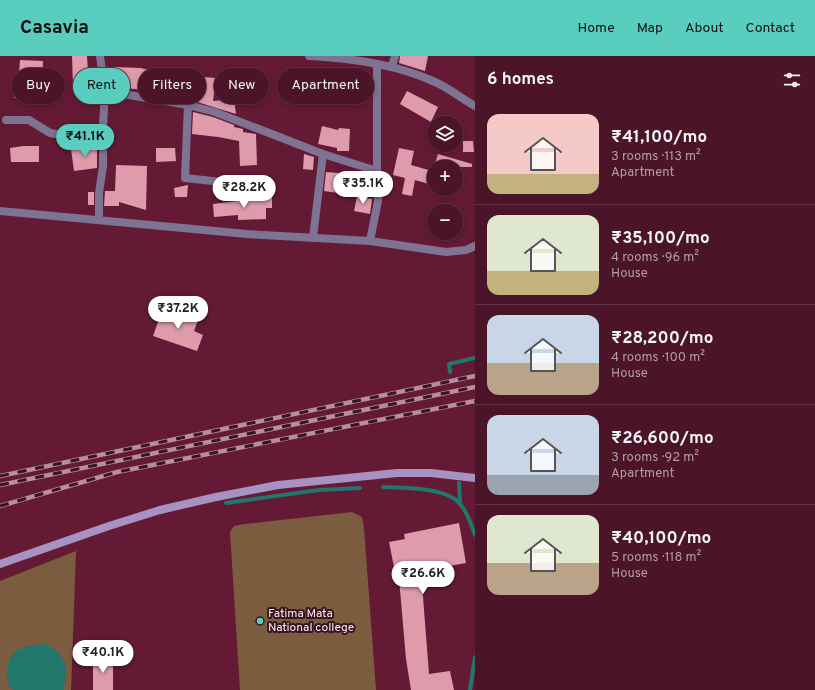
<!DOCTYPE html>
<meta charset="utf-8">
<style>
:root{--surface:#4b1428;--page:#521d30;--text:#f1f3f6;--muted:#b29ea8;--line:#623345;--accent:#5acebe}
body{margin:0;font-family:Overpass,sans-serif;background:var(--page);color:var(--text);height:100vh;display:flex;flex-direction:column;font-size:15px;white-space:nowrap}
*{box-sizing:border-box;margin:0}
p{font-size:13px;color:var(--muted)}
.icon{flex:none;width:22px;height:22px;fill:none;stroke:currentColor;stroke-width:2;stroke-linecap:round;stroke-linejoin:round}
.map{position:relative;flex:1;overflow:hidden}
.sheet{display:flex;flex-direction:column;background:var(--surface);width:340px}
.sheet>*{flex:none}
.top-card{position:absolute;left:12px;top:12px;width:380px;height:36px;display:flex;gap:8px}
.fabs{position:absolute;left:427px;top:60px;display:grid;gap:8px}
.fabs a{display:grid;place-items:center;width:36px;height:36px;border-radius:50%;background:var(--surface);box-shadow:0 2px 6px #0003,0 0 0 1px var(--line);font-size:20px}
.price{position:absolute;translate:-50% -34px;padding:0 9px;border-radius:14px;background:#fff;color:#222;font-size:13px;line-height:26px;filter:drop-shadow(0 1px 2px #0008)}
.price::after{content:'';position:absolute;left:50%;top:24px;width:12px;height:9px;margin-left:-6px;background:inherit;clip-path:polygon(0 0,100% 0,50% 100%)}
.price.on{background:var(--accent);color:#111}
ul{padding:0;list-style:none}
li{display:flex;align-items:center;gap:12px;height:100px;padding:0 12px}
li+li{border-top:1px solid var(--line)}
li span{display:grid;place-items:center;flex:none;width:112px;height:80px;border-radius:12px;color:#555}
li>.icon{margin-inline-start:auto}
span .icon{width:48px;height:48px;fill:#fffc;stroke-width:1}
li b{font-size:17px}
h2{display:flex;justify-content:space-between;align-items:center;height:48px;padding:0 12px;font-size:17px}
.pill{padding:0 14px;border-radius:18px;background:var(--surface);box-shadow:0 2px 6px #0003,0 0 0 1px var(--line);font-size:14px;line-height:36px}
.pill.on{background:var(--accent);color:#111}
header{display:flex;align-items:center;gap:24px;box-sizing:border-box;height:56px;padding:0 20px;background:var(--accent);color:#111}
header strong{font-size:19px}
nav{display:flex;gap:22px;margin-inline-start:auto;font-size:14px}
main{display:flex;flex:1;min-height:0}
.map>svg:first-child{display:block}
</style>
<header>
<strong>Casavia</strong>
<nav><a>Home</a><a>Map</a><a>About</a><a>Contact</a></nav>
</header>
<main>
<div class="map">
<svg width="475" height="634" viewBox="0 0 475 634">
<rect width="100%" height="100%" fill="#641a35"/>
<path fill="#7c5c3f" d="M 352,456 L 362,461 L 364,472 L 376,634 L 240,634 L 230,476 L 234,470 L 245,468 Z
M 76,495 L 71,634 L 0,634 L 0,525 Z"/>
<path fill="#21776c" d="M 47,588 C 66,601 69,612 63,634 L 13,634 C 7,628 7,625 7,617 C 7,592 26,589 47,588 Z"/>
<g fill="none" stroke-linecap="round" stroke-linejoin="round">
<path stroke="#21776c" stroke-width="4" d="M 450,316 L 449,308 L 475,302
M 459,427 L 460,447
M 383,431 C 404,432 446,431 460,448 C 468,457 471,468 475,479
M 226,447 L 319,434 L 360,432
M 470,634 L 475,601"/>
</g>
<path fill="#dd9bac" d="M 72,0 L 87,0 L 88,16 L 92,16 L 92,34 L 77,34 L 77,31 L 73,31 Z
M 400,0 L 428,0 L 425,15 L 399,7 Z
M 20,4 L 43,5 L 42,34 L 31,34 L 30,44 L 14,42 L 15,29 L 18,30 Z
M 115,11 L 141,12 L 162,18 L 216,22 L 213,45 L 234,43 L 236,58 L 194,45 L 195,40 L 156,37 L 145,34 L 114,31 Z
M 407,35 L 438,51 L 431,66 L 400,48 Z
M 193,56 L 213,61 L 234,69 L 234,71 L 243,73 L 243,76 L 256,78 L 257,109 L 240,110 L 239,85 L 218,81 L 192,78 Z
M 322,70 L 338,74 L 339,72 L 350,73 L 349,95 L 337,95 L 337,92 L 318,88 Z
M 463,85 L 473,85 L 474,96 L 463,96 Z
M 23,90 L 39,90 L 39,106 L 11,106 L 10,92 Z
M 97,90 L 97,112 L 74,115 L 71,93 Z
M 156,92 L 175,92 L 176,105 L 156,106 Z
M 399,92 L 414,95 L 411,109 L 432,115 L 429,128 L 415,124 L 412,140 L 402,138 L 405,122 L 393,119 Z
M 304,98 L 314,101 L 313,114 L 303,113 Z
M 438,98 L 472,108 L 472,111 L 434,111 Z
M 116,109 L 147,110 L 146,154 L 119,146 L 119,150 L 104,150 L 105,135 L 115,135 Z
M 326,116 L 339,117 L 338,137 L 324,135 Z
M 188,129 L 187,141 L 175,141 L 174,132 Z
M 88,136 L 94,136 L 94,149 L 88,149 Z
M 357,141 L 372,143 L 370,158 L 354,155 Z
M 272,142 L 272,152 L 266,152 L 266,163 L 238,164 L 238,159 L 214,161 L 213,148 L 237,145 L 237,143 Z
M 163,252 L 198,264 L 194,275 L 203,279 L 197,295 L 153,280 Z
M 459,467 L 466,507 L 421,515 L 429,618 L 450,615 L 454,634 L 411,634 L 406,603 L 398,511 L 394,511 L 389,486 L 405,483 L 404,478 Z
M 93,602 L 113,602 L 113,634 L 93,634 Z"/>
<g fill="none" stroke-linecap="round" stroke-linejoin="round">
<path stroke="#7f7392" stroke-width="8" d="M 309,0 C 352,2 396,8 435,26 C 449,32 462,43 475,50
M 392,10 L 395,0
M 105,35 L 188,49 L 215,56 L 323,98 L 377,115 L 378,145 L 370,185
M 188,49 L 185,122 L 231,127
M 6,64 L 29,64 L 50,77 L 78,82 L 103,82
M 377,115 L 377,9
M 0,155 L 247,178 L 370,185 L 446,196 L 466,194 L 475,190
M 99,163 L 99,137 L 103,110 L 103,70 L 105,35 L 100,0
M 313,182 L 323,98"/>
<path stroke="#a692c3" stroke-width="8" d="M 0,508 L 109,470 L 160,454 L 216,441 L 278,429 L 397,417 L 431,417 L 475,422"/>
<g stroke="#ba8d9c" stroke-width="4.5">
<path id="rail" d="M 0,420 L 475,320
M 0,429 L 475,331
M 0,450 L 117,416 L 475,345"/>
</g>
<use href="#rail" stroke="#35151f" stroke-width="3" stroke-dasharray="9" stroke-linecap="butt"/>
</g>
<circle fill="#5acebe" stroke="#35151f" stroke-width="1.5" cx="260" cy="565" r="4"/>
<g text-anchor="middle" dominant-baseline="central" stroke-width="4" stroke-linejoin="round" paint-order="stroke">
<g font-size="12" fill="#ffebf0" stroke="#35151f" text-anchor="start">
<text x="268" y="558">Fatima Mata<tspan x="268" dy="14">National college</tspan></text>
</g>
</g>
</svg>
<div class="fabs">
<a><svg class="icon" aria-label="layers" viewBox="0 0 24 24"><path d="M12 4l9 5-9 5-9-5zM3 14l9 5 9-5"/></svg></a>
<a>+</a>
<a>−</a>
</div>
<b class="price on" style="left:85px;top:102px">₹41.1K</b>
<b class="price" style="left:363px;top:149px">₹35.1K</b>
<b class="price" style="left:244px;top:153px">₹28.2K</b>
<b class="price" style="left:178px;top:274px">₹37.2K</b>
<b class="price" style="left:423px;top:539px">₹26.6K</b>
<b class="price" style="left:103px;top:618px">₹40.1K</b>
<div class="top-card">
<a class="pill">Buy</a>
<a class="pill on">Rent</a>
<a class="pill">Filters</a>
<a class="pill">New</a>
<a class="pill">Apartment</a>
</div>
</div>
<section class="sheet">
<h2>6 homes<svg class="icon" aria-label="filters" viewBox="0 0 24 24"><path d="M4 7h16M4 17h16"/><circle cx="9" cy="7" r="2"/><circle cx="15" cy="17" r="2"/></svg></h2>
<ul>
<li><span style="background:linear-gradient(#f6c9c9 75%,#c2b280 0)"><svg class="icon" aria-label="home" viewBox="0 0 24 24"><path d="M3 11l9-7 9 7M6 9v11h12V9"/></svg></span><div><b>₹41,100/mo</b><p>3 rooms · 113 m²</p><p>Apartment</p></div></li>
<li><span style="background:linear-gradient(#dfe7d0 70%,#c2b280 0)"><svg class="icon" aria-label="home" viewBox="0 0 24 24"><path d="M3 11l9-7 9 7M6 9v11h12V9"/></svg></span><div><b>₹35,100/mo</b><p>4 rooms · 96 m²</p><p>House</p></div></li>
<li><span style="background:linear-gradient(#c9d6e8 60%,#b9a48a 0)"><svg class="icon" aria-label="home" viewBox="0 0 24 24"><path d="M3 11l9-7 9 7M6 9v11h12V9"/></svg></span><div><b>₹28,200/mo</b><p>4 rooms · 100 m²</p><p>House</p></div></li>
<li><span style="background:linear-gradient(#c9d6e8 75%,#9aa5b1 0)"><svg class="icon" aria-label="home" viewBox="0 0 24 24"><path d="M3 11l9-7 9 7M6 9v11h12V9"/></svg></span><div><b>₹26,600/mo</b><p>3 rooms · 92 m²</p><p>Apartment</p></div></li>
<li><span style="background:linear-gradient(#dfe7d0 60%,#b9a48a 0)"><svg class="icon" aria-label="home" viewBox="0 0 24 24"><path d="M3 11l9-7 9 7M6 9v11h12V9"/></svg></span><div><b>₹40,100/mo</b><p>5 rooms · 118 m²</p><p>House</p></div></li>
</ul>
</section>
</main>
